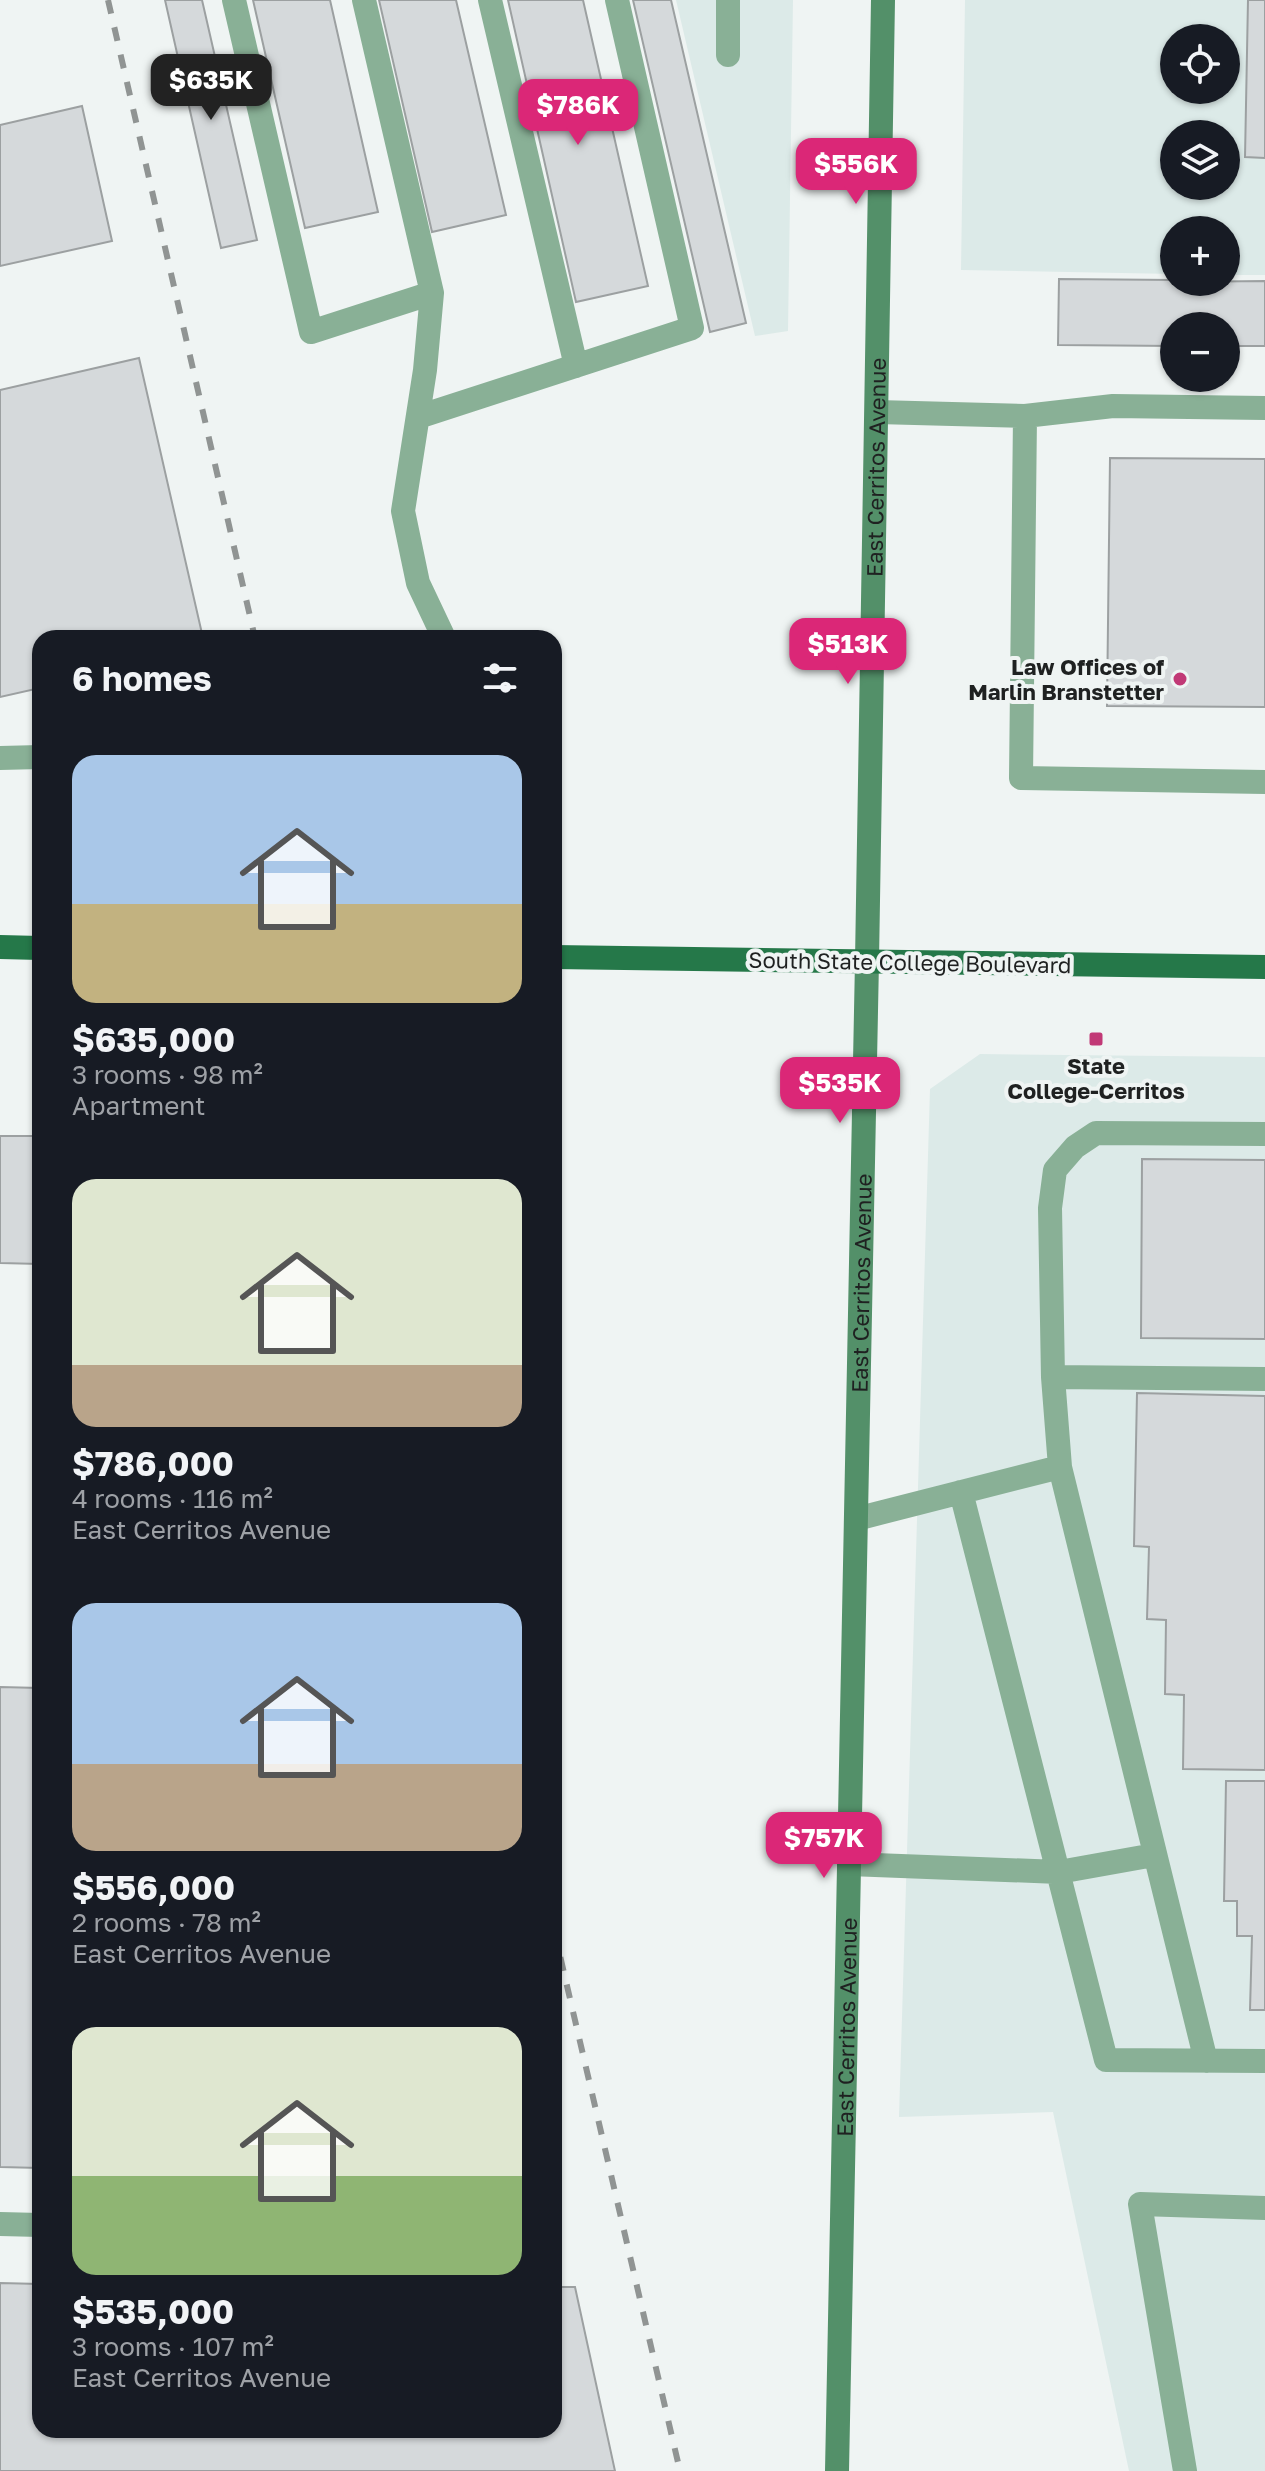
<!DOCTYPE html>
<meta charset="utf-8">
<style>
:root{--surface:#171b24;--page:#20242c;--text:#f1f3f6;--muted:#9ea1a6;--accent:#db2777}
body{margin:0;font-family:"Golos Text",sans-serif;background:var(--page);color:var(--text);height:100vh;display:flex;flex-direction:column;font-size:30px;white-space:nowrap}
*{box-sizing:border-box;margin:0}
p{font-size:26px;color:var(--muted)}
.icon{flex:none;width:44px;height:44px;fill:none;stroke:currentColor;stroke-width:2;stroke-linecap:round;stroke-linejoin:round}
.map{position:relative;flex:1;overflow:hidden}
.sheet{position:absolute;left:32px;top:630px;width:530px;height:1808px;display:flex;flex-direction:column;background:var(--surface);border-radius:24px;box-shadow:0 2px 6px #0004}
.sheet>*{flex:none}
.buttons{position:absolute;left:1160px;top:24px;display:grid;gap:16px}
.buttons a{display:grid;place-items:center;width:80px;height:80px;border-radius:50%;background:var(--surface);box-shadow:0 2px 6px #0004;font-size:40px}
.price{position:absolute;translate:-50% -68px;padding:0 18px;border-radius:16px;background:var(--accent);color:#fff;font-size:26px;line-height:52px;filter:drop-shadow(0 2px 4px #0008)}
.price::after{content:'';position:absolute;left:50%;top:48px;width:24px;height:18px;margin-left:-12px;background:inherit;clip-path:polygon(0 0,100% 0,50% 100%)}
.price.on{background:#222;color:#fff}
ul{padding:0;list-style:none}
li{display:grid;align-content:center;gap:16px;height:424px;padding:0 40px}
li span{display:grid;place-items:center;height:248px;border-radius:24px;color:#555}
li>.icon{margin-inline-start:auto}
span .icon{width:144px;height:144px;fill:#fffc;stroke-width:1}
li b{font-size:34px}
h2{display:flex;justify-content:space-between;align-items:center;height:96px;padding:0 40px;font-size:34px}
.map>svg:first-child{display:block}
</style>
<div class="map">
<svg width="1265" height="2471" viewBox="0 0 1265 2471">
<rect width="100%" height="100%" fill="#eff4f3"/>
<path fill="#dceae8" fill-rule="evenodd" d="M 676,0 L 793,0 L 788,331 L 755,336 Z
M 965,0 L 1265,0 L 1265,275 L 1226,275 L 1226,230 L 1174,230 L 1174,274 L 961,270 ZM 1174,38 L 1226,38 L 1226,90 L 1174,90 ZM 1174,134 L 1226,134 L 1226,186 L 1174,186 Z
M 980,1054 L 1265,1057 L 1265,2471 L 1129,2471 L 1053,2112 L 899,2117 L 930,1089 Z"/>
<path fill="#d5d9db" stroke="#9ca0a1" stroke-width="2" d="M 165,0 L 202,0 L 257,240 L 221,248 Z
M 253,0 L 330,0 L 378,212 L 305,228 Z
M 379,0 L 456,0 L 506,215 L 432,232 Z
M 508,0 L 583,0 L 648,286 L 576,302 Z
M 633,0 L 671,0 L 746,323 L 710,332 Z
M 1248,0 L 1265,0 L 1265,158 L 1245,157 Z
M 82,106 L 112,241 L 0,266 L 0,125 Z
M 1059,279 L 1174,280 L 1174,282 L 1265,281 L 1265,346 L 1226,346 L 1226,326 L 1174,326 L 1174,346 L 1058,345 Z
M 139,358 L 203,638 L 40,638 L 40,688 L 0,697 L 0,390 Z
M 1110,458 L 1265,459 L 1265,707 L 1107,706 Z
M 0,1136 L 40,1136 L 40,1264 L 0,1263 Z
M 1142,1159 L 1265,1160 L 1265,1339 L 1141,1338 Z
M 1137,1393 L 1265,1396 L 1265,1770 L 1183,1769 L 1184,1695 L 1165,1694 L 1166,1620 L 1147,1619 L 1149,1547 L 1134,1546 Z
M 0,1687 L 40,1688 L 40,2168 L 0,2167 Z
M 1226,1781 L 1265,1781 L 1265,2010 L 1250,2010 L 1252,1936 L 1237,1936 L 1237,1901 L 1224,1901 Z
M 0,2283 L 40,2284 L 40,2430 L 554,2430 L 554,2287 L 575,2287 L 615,2471 L 0,2471 Z"/>
<g fill="none" stroke-linecap="round" stroke-linejoin="round">
<path stroke="#89b096" stroke-width="24" d="M 234,0 L 311,332 L 432,293
M 364,0 L 432,293 L 425,370 L 403,511 L 418,583 L 444,638
M 490,0 L 576,366
M 728,55 L 728,0
M 877,412 L 1025,416 L 1021,778 L 1265,782
M 1025,416 L 1113,406 L 1265,408
M 418,417 L 692,328 L 617,0
M 0,758 L 40,757
M 1053,1377 L 1265,1379
M 961,1492 L 1106,2060 L 1265,2061
M 856,1519 L 1060,1467
M 849,1864 L 1059,1872 L 1154,1855
M 1206,2061 L 1060,1467 L 1053,1377 L 1050,1208 L 1055,1170 L 1075,1147 L 1096,1133 L 1265,1134
M 0,2224 L 40,2225
M 1185,2471 L 1140,2204 L 1265,2208"/>
<path stroke="#539069" stroke-width="24" id="s1" d="M 837,2471 L 867,961 L 883,0"/>
<path stroke="#257849" stroke-width="24" d="M 0,947 L 40,948
M 554,957 L 1265,967"/>
<path stroke="#909493" stroke-width="6" stroke-dasharray="14 14" stroke-linecap="butt" d="M 108,0 L 255,638
M 554,1930 L 680,2471"/>
</g>
<g fill="#c13976" stroke="#eff4f3" stroke-width="3">
<circle cx="1180" cy="679" r="8"/>
<rect x="1088" y="1031" width="16" height="16" rx="4"/>
</g>
<g text-anchor="middle" dominant-baseline="central" stroke-width="8" stroke-linejoin="round" paint-order="stroke">
<g font-size="22" fill="#1f2121" stroke="#eff4f3">
<text stroke="none"><textPath href="#s1" startOffset="2004">East Cerritos Avenue</textPath></text>
<text transform="translate(910 962) rotate(1)">South State College Boulevard</text>
<text stroke="none"><textPath href="#s1" startOffset="1188">East Cerritos Avenue</textPath></text>
<text stroke="none"><textPath href="#s1" startOffset="444">East Cerritos Avenue</textPath></text>
</g>
<g font-size="22" font-weight="bold" fill="#1f2121" stroke="#eff4f3" text-anchor="end">
<text x="1164" y="666">Law Offices of<tspan x="1164" dy="25">Marlin Branstetter</tspan></text>
<text x="1096" y="1065" text-anchor="middle">State<tspan x="1096" dy="25">College-Cerritos</tspan></text>
</g>
</g>
</svg>
<div class="buttons">
<a><svg class="icon" aria-label="locate" viewBox="0 0 24 24"><circle cx="12" cy="12" r="6"/><path d="M12 2v4M12 18v4M2 12h4M18 12h4"/></svg></a>
<a><svg class="icon" aria-label="layers" viewBox="0 0 24 24"><path d="M12 4l9 5-9 5-9-5zM3 14l9 5 9-5"/></svg></a>
<a>+</a>
<a>−</a>
</div>
<b class="price on" style="left:211px;top:122px">$635K</b>
<b class="price" style="left:578px;top:147px">$786K</b>
<b class="price" style="left:856px;top:206px">$556K</b>
<b class="price" style="left:848px;top:686px">$513K</b>
<b class="price" style="left:840px;top:1125px">$535K</b>
<b class="price" style="left:824px;top:1880px">$757K</b>
<section class="sheet">
<h2>6 homes<svg class="icon" aria-label="filters" viewBox="0 0 24 24"><path d="M4 7h16M4 17h16"/><circle cx="9" cy="7" r="2"/><circle cx="15" cy="17" r="2"/></svg></h2>
<ul>
<li><span style="background:linear-gradient(#a9c7e8 60%,#c2b280 0)"><svg class="icon" aria-label="home" viewBox="0 0 24 24"><path d="M3 11l9-7 9 7M6 9v11h12V9"/></svg></span><div><b>$635,000</b><p>3 rooms · 98 m²</p><p>Apartment</p></div></li>
<li><span style="background:linear-gradient(#dfe7d0 75%,#b9a48a 0)"><svg class="icon" aria-label="home" viewBox="0 0 24 24"><path d="M3 11l9-7 9 7M6 9v11h12V9"/></svg></span><div><b>$786,000</b><p>4 rooms · 116 m²</p><p>East Cerritos Avenue</p></div></li>
<li><span style="background:linear-gradient(#a9c7e8 65%,#b9a48a 0)"><svg class="icon" aria-label="home" viewBox="0 0 24 24"><path d="M3 11l9-7 9 7M6 9v11h12V9"/></svg></span><div><b>$556,000</b><p>2 rooms · 78 m²</p><p>East Cerritos Avenue</p></div></li>
<li><span style="background:linear-gradient(#dfe7d0 60%,#8fb573 0)"><svg class="icon" aria-label="home" viewBox="0 0 24 24"><path d="M3 11l9-7 9 7M6 9v11h12V9"/></svg></span><div><b>$535,000</b><p>3 rooms · 107 m²</p><p>East Cerritos Avenue</p></div></li>
</ul>
</section>
</div>
